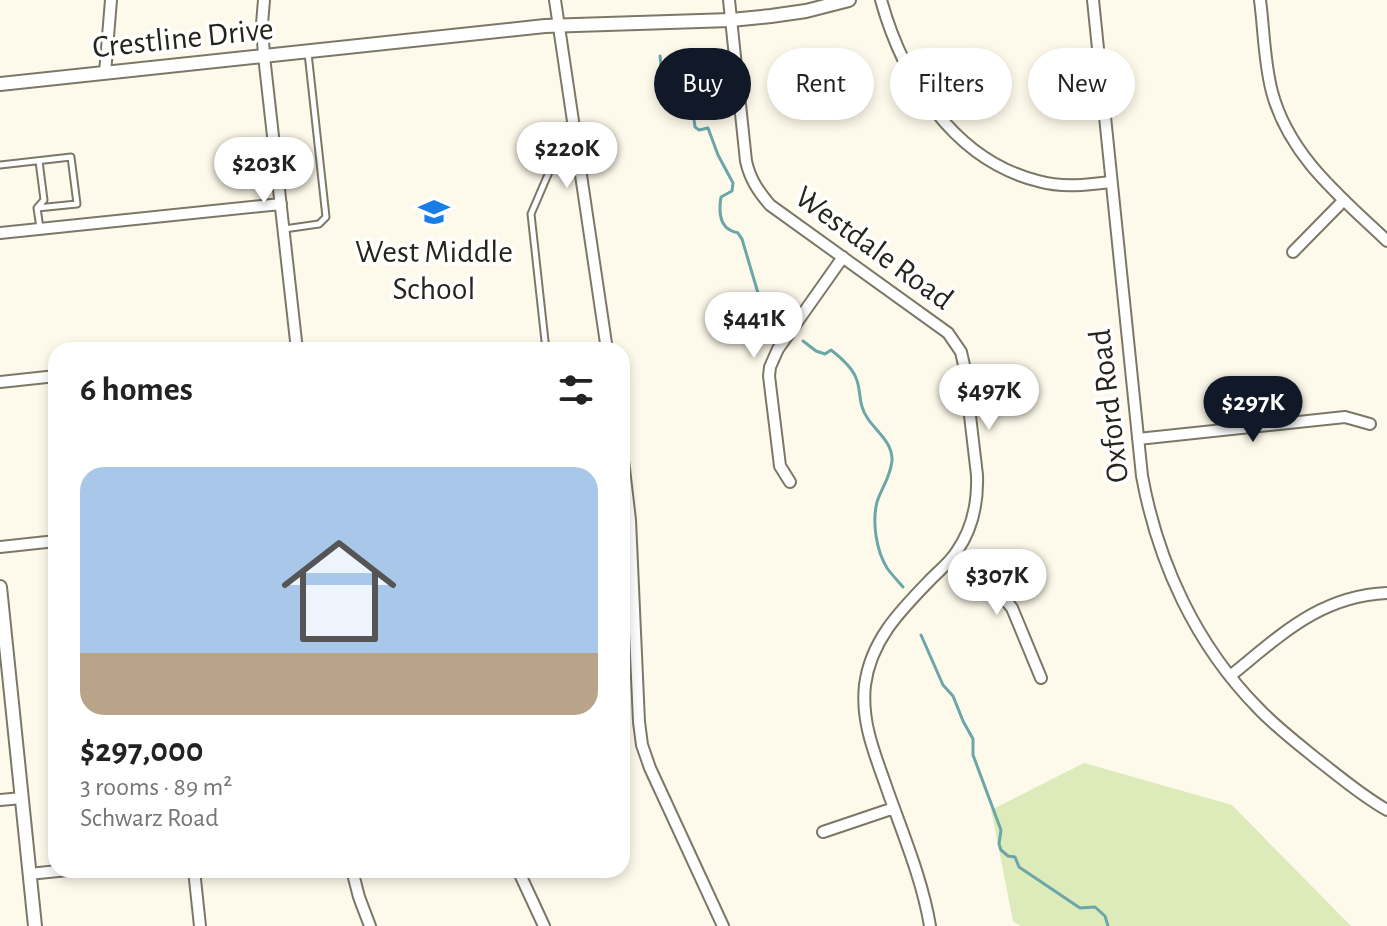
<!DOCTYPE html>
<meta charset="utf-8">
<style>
:root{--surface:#fff;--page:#f6f6f6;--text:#222;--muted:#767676;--line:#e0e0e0;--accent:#111827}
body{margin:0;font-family:"Alegreya Sans",sans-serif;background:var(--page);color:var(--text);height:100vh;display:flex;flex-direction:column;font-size:30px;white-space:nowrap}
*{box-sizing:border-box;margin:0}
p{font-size:26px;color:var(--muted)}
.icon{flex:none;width:44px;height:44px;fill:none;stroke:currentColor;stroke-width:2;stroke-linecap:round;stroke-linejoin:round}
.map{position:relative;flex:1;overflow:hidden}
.details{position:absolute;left:48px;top:342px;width:582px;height:536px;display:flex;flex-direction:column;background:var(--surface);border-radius:24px;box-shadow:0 4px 12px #0003}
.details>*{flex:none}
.hud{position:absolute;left:654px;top:48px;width:612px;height:72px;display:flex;gap:16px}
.price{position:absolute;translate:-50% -68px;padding:0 18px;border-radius:28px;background:#fff;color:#222;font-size:26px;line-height:52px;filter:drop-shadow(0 2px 4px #0008)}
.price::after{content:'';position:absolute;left:50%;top:48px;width:24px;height:18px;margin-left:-12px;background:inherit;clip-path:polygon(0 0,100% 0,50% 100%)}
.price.on{background:var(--accent);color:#fff}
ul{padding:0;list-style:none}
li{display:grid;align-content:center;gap:16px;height:424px;padding:0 32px}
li+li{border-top:2px solid var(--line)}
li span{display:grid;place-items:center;height:248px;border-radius:24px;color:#555}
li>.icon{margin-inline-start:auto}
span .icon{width:144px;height:144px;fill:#fffc;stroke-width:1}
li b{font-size:34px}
h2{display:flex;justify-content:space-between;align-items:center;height:96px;padding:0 32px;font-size:34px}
.chip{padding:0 28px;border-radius:36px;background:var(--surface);box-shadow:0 4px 12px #0003;font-size:28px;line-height:72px}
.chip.on{background:var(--accent);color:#fff}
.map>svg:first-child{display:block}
</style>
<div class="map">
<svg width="1387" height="926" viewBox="0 0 1387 926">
<rect width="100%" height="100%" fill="#fefaeb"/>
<path fill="#ddebba" d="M 1084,763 L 1232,805 L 1351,926 L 1020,926 L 1013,921 L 991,810 Z"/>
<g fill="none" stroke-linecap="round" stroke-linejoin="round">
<path stroke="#6ba6a8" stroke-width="3" d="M 660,56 L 662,73 L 675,75 C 676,92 677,95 692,104 L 695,127 L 699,130 L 708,128 L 718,155 L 733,183 L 732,191 L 721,197 C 719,209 719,224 730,230 C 742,236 734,228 742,239 L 758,293 L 768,312
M 803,341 L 816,351 L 825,354 L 831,350 C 840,357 852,367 856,378 C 862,392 857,403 868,419 C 877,432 893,443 892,461 C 890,478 882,487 877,502 C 872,522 876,550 887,568 C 892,575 898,581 903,587
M 921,635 L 943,685 L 953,696 L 963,721 L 973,739 L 973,755 L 1001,830 L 999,844 L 1001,850 L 1008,856 L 1015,857 L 1019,867 L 1080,908 L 1095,907 L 1105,916 L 1108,926"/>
<g stroke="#7c7867" stroke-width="9">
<path id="service" d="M 39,161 L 44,200 L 37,208 L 40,228
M 0,165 L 71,157 L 77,204 L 37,208
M 284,229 L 319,224 L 326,217 L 308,53
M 546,350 L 531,214 L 571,121"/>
</g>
<g stroke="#7c7867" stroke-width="14">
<path id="minor" d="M 264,0 L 262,24 L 264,56 L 297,350
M 555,0 L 607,350
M 729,0 L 746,161 C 750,179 758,191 770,205 L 948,333 L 961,352 L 964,365 L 977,475 C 978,503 973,528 957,551 C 951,561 941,569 932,578 C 902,609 871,639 865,685 C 861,721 874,752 886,786 C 902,832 922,878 930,926
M 881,0 C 903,79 954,160 1038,181 C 1062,188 1087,185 1111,182
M 1093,0 L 1142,476 C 1158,563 1196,645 1258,708 C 1276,727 1297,743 1318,760 C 1340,777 1362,796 1387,810
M 1260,0 C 1264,30 1264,62 1272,92 C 1289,156 1341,197 1387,241
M 105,73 L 111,0
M 0,233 L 281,204
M 1293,252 L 1344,200
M 0,382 L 56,376
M 1138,439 L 1345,417 L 1370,424
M 622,452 L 630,520 L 639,722 L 642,745 L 650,768 L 723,926
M 790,482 L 780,466 L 769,376 L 770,367 L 778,349 L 843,257
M 0,547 L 56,541
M 956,553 L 992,584 L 1012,608 L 1041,678
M 1230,676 C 1280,636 1319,596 1387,593
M 0,800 L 22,798
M 823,832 L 894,808
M 194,870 L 200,926
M 352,870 L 359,897 L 370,926
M 518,870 L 544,926
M 29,874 L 68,870"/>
</g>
<g stroke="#7c7867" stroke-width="16">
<path id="tertiary" d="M 0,84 L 545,26 L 731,20 L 771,16 L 806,11 L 849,0
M 0,587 L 35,926"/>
</g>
<use href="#service" stroke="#fff" stroke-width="5"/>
<use href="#minor" stroke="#fff" stroke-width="10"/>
<use href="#tertiary" stroke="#fff" stroke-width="12"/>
</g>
<defs>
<g id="school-bare" transform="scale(2.4)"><path d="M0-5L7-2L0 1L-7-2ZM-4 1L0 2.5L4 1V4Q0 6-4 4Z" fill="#187de6" stroke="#fff" stroke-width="2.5" paint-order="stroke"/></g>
</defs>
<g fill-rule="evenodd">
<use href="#school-bare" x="434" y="212"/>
</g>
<g text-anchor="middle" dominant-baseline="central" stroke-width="7" stroke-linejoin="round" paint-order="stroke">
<g font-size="32" fill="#26241d" stroke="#fff">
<text transform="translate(183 38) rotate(-6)">Crestline Drive</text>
<text transform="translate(874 248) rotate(36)">Westdale Road</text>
<text transform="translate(1109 406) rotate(-97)">Oxford Road</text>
</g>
<g font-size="32" fill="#26241d" stroke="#fff">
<text x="434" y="252">West Middle<tspan x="434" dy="37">School</tspan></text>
</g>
</g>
</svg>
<b class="price" style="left:567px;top:190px">$220K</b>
<b class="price" style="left:264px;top:205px">$203K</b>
<b class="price" style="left:754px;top:360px">$441K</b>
<b class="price" style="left:989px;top:432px">$497K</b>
<b class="price on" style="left:1253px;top:444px">$297K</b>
<b class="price" style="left:997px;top:617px">$307K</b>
<div class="hud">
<a class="chip on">Buy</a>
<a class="chip">Rent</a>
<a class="chip">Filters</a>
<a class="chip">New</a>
</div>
<section class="details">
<h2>6 homes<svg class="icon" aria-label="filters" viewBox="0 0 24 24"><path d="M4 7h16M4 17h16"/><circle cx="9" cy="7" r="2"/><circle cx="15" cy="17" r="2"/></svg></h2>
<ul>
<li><span style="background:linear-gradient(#a9c7e8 75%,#b9a48a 0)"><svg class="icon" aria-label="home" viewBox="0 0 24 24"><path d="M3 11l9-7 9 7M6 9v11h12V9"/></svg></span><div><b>$297,000</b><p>3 rooms · 89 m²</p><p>Schwarz Road</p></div></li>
</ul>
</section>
</div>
